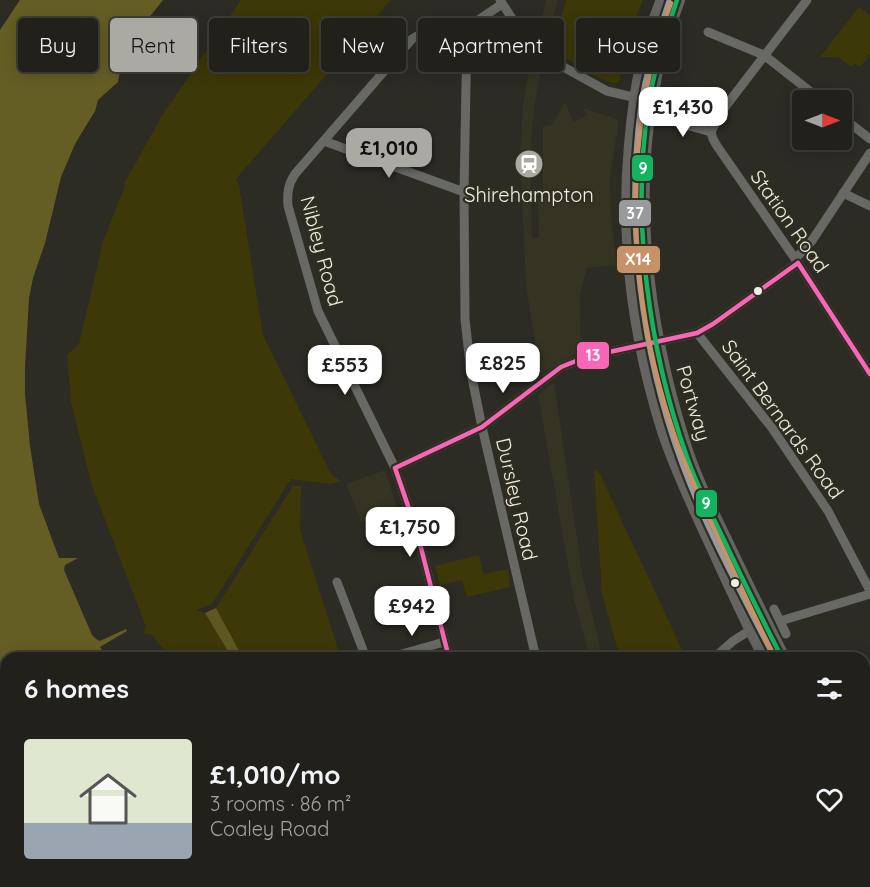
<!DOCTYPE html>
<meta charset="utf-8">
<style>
:root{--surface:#21201b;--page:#2d2d28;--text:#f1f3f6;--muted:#a2a3a3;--line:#3e3e3a;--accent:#abaaa2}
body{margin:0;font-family:Quicksand,sans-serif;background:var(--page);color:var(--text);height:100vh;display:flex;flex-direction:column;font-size:22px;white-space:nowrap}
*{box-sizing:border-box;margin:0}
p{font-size:20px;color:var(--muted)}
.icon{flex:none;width:33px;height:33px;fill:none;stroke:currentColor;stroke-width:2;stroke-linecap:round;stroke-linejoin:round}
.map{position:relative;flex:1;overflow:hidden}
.side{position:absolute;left:0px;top:652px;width:870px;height:236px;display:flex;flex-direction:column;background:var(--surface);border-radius:18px 18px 0 0;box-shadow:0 3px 15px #0003,0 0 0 2px var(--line)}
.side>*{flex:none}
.banner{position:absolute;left:18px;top:18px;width:834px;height:54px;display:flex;gap:12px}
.needle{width:39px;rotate:90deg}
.tools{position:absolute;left:792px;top:90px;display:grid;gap:12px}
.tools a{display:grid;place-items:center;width:60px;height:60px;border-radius:6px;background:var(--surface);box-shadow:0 3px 15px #0003,0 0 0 2px var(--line);font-size:30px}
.price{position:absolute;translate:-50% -51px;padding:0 14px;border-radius:12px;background:#fff;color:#222;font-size:20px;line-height:39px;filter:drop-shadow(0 2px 3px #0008)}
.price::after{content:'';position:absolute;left:50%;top:36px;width:18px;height:14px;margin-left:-9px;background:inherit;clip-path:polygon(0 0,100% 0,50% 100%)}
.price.on{background:var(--accent);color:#111}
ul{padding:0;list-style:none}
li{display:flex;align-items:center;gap:18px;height:150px;padding:0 24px}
li span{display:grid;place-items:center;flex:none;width:168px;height:120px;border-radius:6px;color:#555}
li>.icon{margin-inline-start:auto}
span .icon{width:72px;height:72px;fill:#fffc;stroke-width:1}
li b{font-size:26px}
h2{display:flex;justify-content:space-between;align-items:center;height:72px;padding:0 24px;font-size:26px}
.tag{padding:0 21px;border-radius:6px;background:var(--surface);box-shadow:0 3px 15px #0003,0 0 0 2px var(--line);font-size:21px;line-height:54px}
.tag.on{background:var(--accent);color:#111}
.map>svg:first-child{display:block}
</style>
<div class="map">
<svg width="870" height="887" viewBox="0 0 870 887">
<rect width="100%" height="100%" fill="#2c2b24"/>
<path fill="#353321" d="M 546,0 L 558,0 L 545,50 L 535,43 Z
M 531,58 L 542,64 L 535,103 L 530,154 L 532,238 L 539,237 L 538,202 L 543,201 L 543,126 L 551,125 L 565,102 L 574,122 L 587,115 L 583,108 L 619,120 L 610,178 L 611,217 L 617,265 L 587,268 L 580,294 L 581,350 L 540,374 L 526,286 L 520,161 L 523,106 Z
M 554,382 L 583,578 L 603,658 L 590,658 L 574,600 L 538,395 Z
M 385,470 L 398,510 L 361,522 L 346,484 Z"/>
<path fill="#3d3807" d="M 241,0 L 391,0 L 236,179 L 239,185 L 263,335 L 331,474 L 341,481 L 330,484 L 291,479 L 212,604 L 196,610 L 205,613 L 232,658 L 170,658 L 152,635 L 145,633 L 144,629 L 146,627 L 91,483 L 71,403 L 67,355 L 79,344 L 103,241 L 125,186 L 124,184 L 161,117 Z
M 566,0 L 643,0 L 633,24 L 619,82 L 614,84 L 591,74 L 553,50 Z
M 859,7 L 870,16 L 870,54 L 860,67 L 854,63 L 852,67 L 838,57 L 820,57 Z
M 594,469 L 600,474 L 686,658 L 620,658 L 602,594 Z
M 293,486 L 301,486 L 300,530 L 341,658 L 243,658 L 216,608 Z
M 479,555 L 483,574 L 508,569 L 510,587 L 467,597 L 462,580 L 440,585 L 435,566 Z
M 341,882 L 435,882 L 433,887 L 345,887 Z
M 720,882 L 801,882 L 803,887 L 723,887 Z"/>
<path fill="#5d5821" d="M 216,608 L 243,658 L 232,658 L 205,613 Z"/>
<path fill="#645e25" d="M 20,0 L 163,0 L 148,19 L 122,61 L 118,82 L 98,100 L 95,111 L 75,144 L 61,177 L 45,243 L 33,278 L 29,298 L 25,367 L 25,394 L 30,446 L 39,504 L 59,558 L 78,558 L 65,565 L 64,570 L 92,635 L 96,639 L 100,641 L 126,629 L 127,631 L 100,647 L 107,658 L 6,658 L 6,728 L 0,717 L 0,30 Z
M 94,882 L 256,882 L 261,887 L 96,887 Z"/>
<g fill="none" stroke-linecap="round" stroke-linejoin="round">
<path stroke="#686865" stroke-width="9" d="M 500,0 L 531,48 L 538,53 L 607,91 L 637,98
M 502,4 L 474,23 L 467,32 L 464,192 L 465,319 L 471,373 L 482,427 L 536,658
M 708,32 L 764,55 L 821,100
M 842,117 L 870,139
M 661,118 L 711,132
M 711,132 L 713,139 L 717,146 L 798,263 L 870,374
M 711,132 L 719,115 L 807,0
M 324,141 L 464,192
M 843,193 L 870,206
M 795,259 L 811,242 L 870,153
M 697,333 L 772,428 L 828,511 L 870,591
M 395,468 L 482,427 L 561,367 L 586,357 L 697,333 L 713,324 L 798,263
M 337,582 L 366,658
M 774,609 L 780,621 L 870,594
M 780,621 L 786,634
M 388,658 L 444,642
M 449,658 L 417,532 L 395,468 L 318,311 L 288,206 C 287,193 288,185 295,174 L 412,39 C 429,28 447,31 467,32
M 714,658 L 733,641 L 752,629
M 647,882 L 649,887
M 716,882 L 719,887
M 524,887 L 530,882"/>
<path stroke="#656460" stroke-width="16" d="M 664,0 C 643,51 637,91 632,145 C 623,242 636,339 665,431 C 677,467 693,501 709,536 C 728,577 746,618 767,658
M 677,0 C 621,141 638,302 683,445 C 693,477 709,509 724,540 C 743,580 762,619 782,658
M 864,826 L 870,838
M 864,848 L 870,861"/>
<g stroke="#2f2e20" stroke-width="9">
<path id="bus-1" d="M 798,263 L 870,374
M 395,468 L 482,427 L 561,367 L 586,357 L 697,333 L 713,324 L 798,263
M 395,468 L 417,532 L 449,658"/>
</g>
<g stroke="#2f2e20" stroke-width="9">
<path id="bus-2" d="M 677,0 C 665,36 653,72 648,109 C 631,222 649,350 687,457 C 697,486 711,513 724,540 C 743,580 762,619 782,658"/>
</g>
<g stroke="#2f2e20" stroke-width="9">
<path id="bus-3" d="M 669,0 C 657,36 645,72 640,109 C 625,225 641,353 681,462 C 705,528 742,595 774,658"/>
</g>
<g stroke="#2f2e20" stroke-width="9">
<path id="bus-4" d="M 671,3 C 620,135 628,298 673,431 C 685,468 703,504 719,540 C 737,578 754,617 774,655"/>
</g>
<use href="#bus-1" stroke="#fa66b7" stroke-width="4.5"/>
<use href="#bus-2" stroke="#13b361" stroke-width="4.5"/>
<use href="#bus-3" stroke="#989a9d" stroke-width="4.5"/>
<use href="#bus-4" stroke="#c7916a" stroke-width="4.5"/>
</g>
<defs>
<g id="station-disc" transform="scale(1.5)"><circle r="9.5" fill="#abaaa2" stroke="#2f2e20"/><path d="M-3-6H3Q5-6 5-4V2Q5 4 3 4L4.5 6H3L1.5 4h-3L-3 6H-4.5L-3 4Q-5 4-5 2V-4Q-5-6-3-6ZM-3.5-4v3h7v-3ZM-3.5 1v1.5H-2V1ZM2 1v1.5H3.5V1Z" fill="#fff"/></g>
</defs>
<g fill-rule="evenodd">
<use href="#station-disc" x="529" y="164"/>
</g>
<g fill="#efefe6" stroke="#2f2e20" stroke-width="2">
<circle cx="758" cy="291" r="5"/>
<circle cx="735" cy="583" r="5"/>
</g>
<g text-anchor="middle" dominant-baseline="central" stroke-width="4.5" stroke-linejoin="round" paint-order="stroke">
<g font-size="20" fill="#efefe6" stroke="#2f2e20">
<text x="529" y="194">Shirehampton</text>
</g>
<g font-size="20" fill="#efefe6" stroke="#2f2e20">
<text transform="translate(790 221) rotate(55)">Station Road</text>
<text transform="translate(322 251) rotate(75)">Nibley Road</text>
<text transform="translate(694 403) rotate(74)">Portway</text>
<text transform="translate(783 419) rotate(54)">Saint Bernards Road</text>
<text transform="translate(517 499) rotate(77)">Dursley Road</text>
</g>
</g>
<g stroke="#2f2e20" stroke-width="2">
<rect x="631" y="154" width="23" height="28" rx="6" fill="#13b361"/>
<rect x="618" y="199" width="34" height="28" rx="6" fill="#989a9d"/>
<rect x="616" y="245" width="45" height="29" rx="6" fill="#c7916a"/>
<rect x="576" y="341" width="34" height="29" rx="6" fill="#fa66b7"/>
<rect x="695" y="489" width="23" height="29" rx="6" fill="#13b361"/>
</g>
<g font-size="16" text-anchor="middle" font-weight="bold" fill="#fff">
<text x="643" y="174">9</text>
<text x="635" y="219">37</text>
<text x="638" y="265">X14</text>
<text x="593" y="361">13</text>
<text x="706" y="509">9</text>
</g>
</svg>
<div class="tools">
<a><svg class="needle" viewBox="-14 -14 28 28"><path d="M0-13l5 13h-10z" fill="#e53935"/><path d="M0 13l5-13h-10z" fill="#a2a3a3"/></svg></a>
</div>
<b class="price" style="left:683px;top:138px">£1,430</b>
<b class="price on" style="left:389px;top:179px">£1,010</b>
<b class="price" style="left:503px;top:394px">£825</b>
<b class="price" style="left:345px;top:396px">£553</b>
<b class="price" style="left:410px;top:558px">£1,750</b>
<b class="price" style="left:412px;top:637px">£942</b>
<div class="banner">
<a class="tag">Buy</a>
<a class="tag on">Rent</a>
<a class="tag">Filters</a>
<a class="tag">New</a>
<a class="tag">Apartment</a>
<a class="tag">House</a>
</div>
<section class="side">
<h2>6 homes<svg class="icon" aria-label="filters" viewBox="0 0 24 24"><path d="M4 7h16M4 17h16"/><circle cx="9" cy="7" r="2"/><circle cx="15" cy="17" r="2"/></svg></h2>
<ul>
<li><span style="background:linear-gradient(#dfe7d0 70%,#9aa5b1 0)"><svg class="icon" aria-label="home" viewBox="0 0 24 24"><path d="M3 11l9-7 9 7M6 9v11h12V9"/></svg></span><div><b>£1,010/mo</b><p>3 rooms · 86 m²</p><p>Coaley Road</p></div><svg class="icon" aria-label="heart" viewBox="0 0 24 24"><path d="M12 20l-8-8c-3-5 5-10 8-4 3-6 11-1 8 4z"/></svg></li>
</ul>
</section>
</div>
